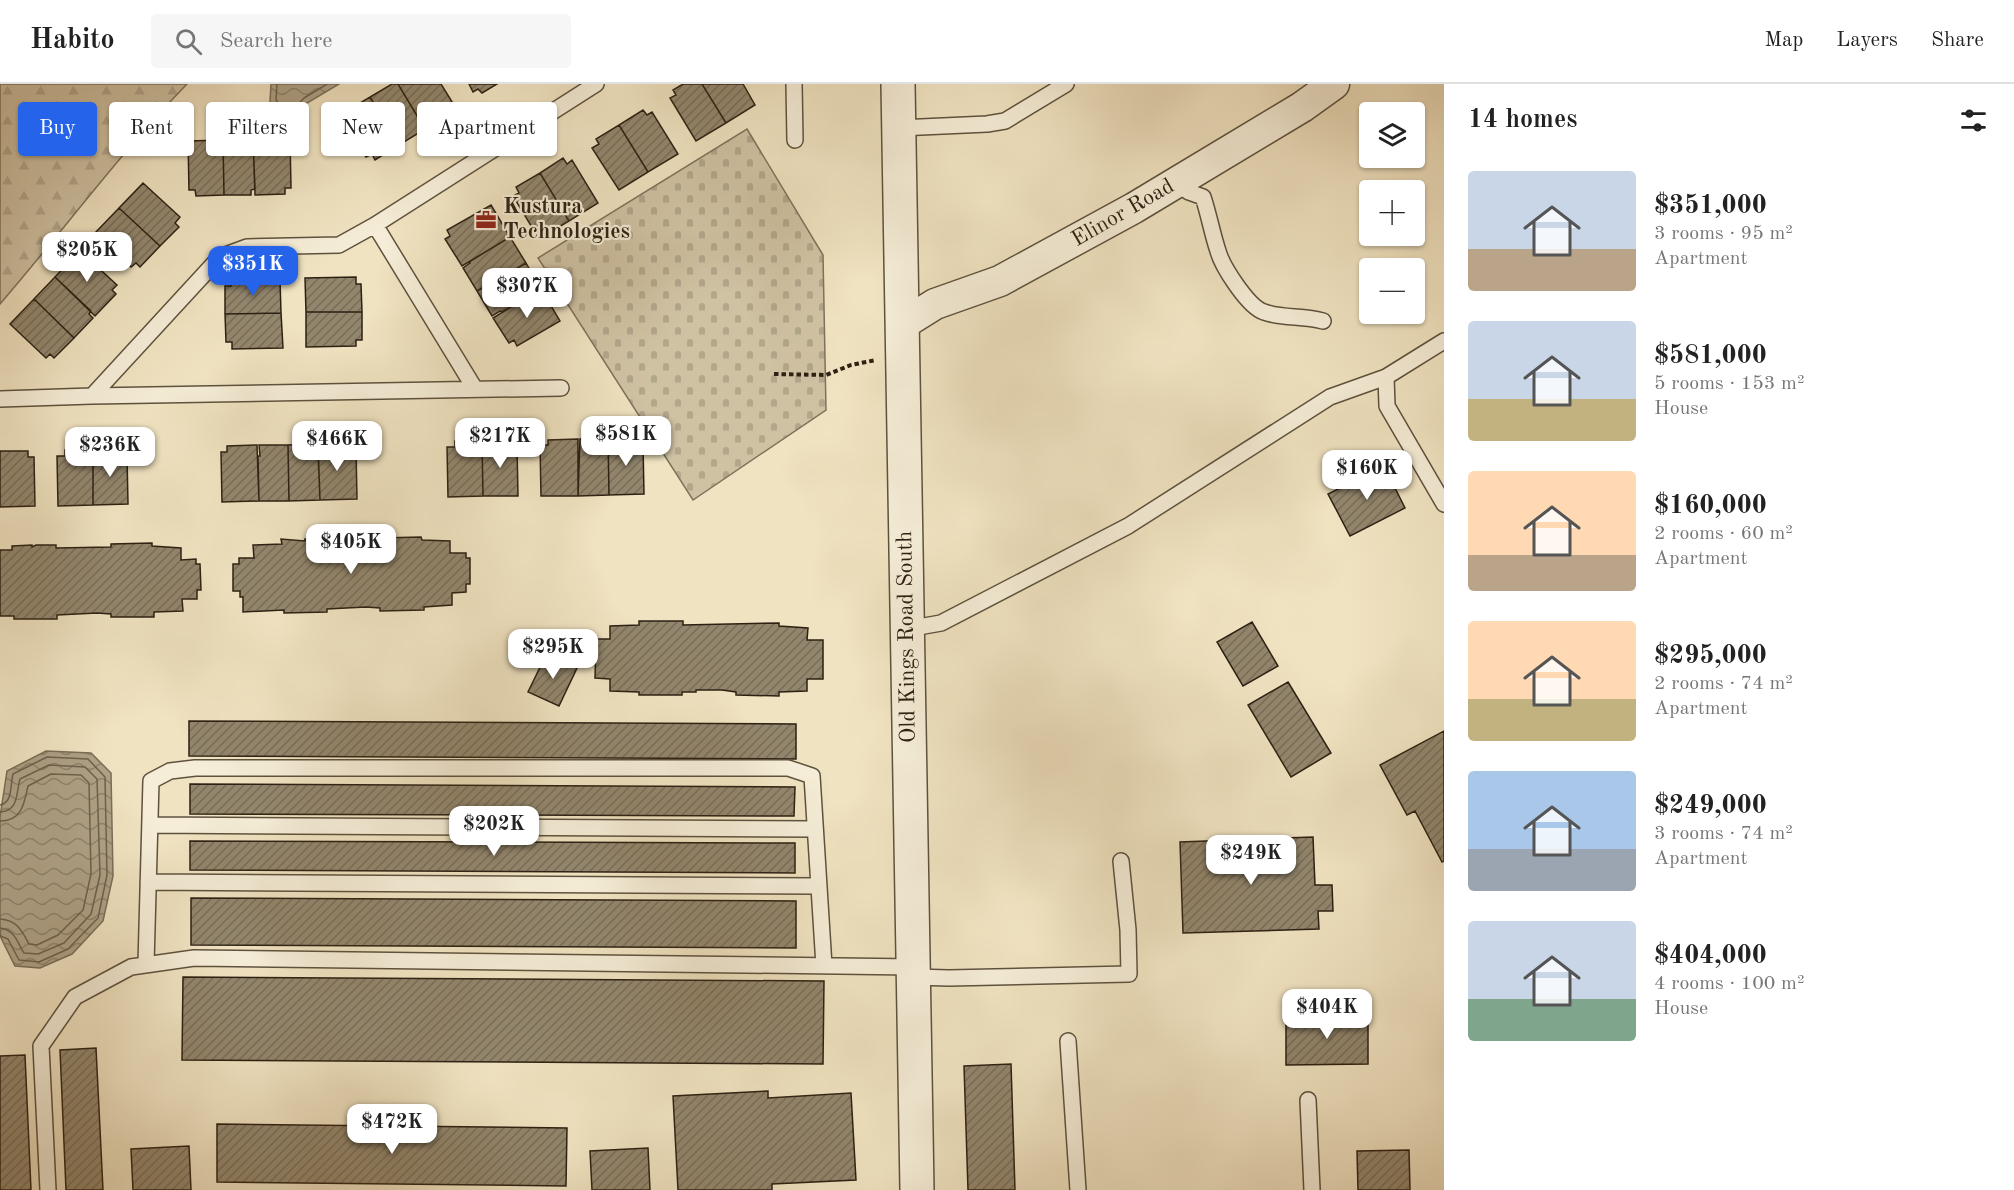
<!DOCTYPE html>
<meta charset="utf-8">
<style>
:root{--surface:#fff;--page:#f6f6f6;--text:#222;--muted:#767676;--line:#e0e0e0;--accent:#2563eb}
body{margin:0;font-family:"Old Standard TT",serif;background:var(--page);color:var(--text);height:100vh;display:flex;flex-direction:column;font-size:22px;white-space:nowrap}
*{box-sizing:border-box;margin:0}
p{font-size:20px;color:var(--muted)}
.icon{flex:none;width:33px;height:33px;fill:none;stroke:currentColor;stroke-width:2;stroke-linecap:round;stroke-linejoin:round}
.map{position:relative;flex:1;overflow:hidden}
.drawer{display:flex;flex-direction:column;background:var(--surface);width:570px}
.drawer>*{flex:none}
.guide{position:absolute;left:18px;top:18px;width:570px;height:54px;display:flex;gap:12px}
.controls{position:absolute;left:1359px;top:18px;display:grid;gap:12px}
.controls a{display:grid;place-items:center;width:66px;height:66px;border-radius:6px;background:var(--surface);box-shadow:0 2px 4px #0004;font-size:30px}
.price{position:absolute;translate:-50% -51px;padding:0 14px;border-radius:12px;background:#fff;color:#222;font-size:20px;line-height:39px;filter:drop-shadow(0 2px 3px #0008)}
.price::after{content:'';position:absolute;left:50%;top:36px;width:18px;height:14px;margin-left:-9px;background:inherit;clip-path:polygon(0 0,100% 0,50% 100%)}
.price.current{background:var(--accent);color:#fff}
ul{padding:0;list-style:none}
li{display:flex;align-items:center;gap:18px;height:150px;padding:0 24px}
li span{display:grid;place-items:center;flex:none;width:168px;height:120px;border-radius:6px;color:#555}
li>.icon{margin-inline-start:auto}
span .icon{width:72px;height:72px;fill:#fffc;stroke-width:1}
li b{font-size:26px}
h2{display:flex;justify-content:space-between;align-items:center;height:72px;padding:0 24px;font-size:26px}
.tag{padding:0 21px;border-radius:6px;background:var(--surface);box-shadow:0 2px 4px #0004;font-size:21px;line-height:54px}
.tag.current{background:var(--accent);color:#fff}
header{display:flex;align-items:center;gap:36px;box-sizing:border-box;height:84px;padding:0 30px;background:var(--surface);border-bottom:2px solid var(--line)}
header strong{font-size:28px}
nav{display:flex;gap:33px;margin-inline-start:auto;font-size:21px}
.search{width:420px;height:54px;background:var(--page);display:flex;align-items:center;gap:15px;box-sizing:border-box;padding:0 21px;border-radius:6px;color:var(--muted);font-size:22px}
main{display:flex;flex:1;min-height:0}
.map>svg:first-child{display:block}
</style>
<header>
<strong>Habito</strong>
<div class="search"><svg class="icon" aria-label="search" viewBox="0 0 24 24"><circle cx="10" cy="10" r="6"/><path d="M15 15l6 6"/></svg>Search here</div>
<nav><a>Map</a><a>Layers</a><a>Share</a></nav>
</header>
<main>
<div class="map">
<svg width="1444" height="1106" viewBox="0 0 1444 1106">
<defs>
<pattern id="forest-firs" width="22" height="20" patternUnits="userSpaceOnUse" patternTransform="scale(1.5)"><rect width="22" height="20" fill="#cfc2a3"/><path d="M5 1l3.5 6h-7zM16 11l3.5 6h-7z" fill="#b2a68b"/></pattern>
<pattern id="cemetery-stones" width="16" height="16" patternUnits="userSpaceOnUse" patternTransform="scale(1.5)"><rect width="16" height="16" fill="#cfc2a3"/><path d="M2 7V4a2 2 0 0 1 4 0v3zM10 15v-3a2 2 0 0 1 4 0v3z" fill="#b2a68b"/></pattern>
<pattern id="water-waves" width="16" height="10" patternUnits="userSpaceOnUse" patternTransform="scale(1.5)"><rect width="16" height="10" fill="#aea186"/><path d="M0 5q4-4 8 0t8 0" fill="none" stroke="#8e836c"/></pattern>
<pattern id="building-hatch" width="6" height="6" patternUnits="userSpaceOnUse" patternTransform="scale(1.5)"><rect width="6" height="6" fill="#92866d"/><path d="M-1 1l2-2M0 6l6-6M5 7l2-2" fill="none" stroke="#786d58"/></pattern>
</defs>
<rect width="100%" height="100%" fill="#f0e3c1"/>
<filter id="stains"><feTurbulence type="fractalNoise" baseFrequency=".00333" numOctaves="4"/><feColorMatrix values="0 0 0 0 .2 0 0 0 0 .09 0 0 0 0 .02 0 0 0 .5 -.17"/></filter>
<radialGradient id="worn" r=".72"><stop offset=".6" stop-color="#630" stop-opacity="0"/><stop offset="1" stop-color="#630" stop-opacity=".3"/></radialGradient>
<path fill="url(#forest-firs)" stroke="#7e725b" stroke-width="1.5" d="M 0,0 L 187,0 C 120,69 63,147 0,220 Z"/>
<path fill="url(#cemetery-stones)" stroke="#7e725b" stroke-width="1.5" d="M 747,45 L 823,171 L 826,326 L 693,416 L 538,174 Z"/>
<path fill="url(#water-waves)" stroke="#7a6e58" stroke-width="1.5" d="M 271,0 L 339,0 L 307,19 L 299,28 L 291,31 L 279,29 L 270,18 Z
M 46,667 L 91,669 L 111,689 L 113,792 L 103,837 L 72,870 L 40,884 L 15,882 L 1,854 L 0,846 L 0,733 L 7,687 Z"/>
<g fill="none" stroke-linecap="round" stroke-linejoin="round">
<path stroke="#6e614c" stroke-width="1.5" d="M 277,0 L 276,16 L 282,23 L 290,25 L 296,23 L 304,14 L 327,0
M 0,721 C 13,719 10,701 13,690 L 47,673 L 88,675 L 105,693 L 107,791 L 98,834 L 68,865 L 39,878 L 19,876 L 8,855 L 0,852
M 0,728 C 19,727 16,709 20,695 L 49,681 L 85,683 L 97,695 L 100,791 L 91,830 L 64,859 L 38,870 L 24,869 C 17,858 15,846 0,844
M 0,737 C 22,737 24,720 28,702 L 51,690 L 81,691 L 89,699 L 91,790 L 83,826 L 58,851 L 37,861 L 29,860 C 22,847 17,836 0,835"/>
</g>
<path fill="url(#building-hatch)" stroke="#2d2113" stroke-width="1.5" d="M 392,0 L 398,0 L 422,40 L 420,42 L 422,47 L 399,61 L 370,13 Z
M 398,0 L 441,0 L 454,21 L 448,25 L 451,30 L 425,45 Z
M 469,0 L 497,0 L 482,9 L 478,5 L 473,8 Z
M 683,0 L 702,0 L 726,39 L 696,57 L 670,14 L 676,11 L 673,6 Z
M 702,0 L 743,0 L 755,21 L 726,39 Z
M 370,13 L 399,61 L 375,76 L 372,70 L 366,73 L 340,31 Z
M 643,26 L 647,31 L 652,28 L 678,70 L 648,88 L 619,41 Z
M 619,41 L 648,88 L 619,106 L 592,64 L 599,60 L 596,55 Z
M 290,54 L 291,104 L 285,104 L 285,110 L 255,111 L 253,55 Z
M 253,55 L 255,105 L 251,106 L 251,111 L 224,111 L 223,56 Z
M 223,56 L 224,111 L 196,112 L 195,106 L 189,106 L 188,57 Z
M 563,74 L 567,80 L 572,76 L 598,119 L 569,137 L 540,89 Z
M 540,89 L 569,137 L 539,155 L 513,112 L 519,109 L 516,103 Z
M 143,99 L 180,133 L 175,139 L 179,143 L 160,162 L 119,124 Z
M 491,121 L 510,153 L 462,182 L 445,155 L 450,152 L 447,146 Z
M 119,124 L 160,162 L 140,183 L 136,179 L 131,183 L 95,149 Z
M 510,153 L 526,179 L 477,207 L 463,184 L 470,179 L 469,178 Z
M 80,167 L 117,201 L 112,206 L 116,210 L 95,232 L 55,193 Z
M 526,179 L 541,205 L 502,228 L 500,227 L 492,232 L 477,207 Z
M 55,193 L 91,227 L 89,230 L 93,234 L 74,254 L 34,215 Z
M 356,193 L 356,200 L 361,200 L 362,228 L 306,228 L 305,194 Z
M 280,195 L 281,229 L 225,230 L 225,202 L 231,202 L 231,196 Z
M 541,205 L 560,237 L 517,262 L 514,256 L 509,259 L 493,234 Z
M 34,215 L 74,254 L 54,274 L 50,270 L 46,274 L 10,240 Z
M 306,228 L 362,228 L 362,256 L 356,256 L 356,262 L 306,263 Z
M 281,229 L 283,264 L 232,265 L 232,258 L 226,258 L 225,230 Z
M 637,353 L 637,360 L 643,360 L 644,410 L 609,411 L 608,354 Z
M 608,354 L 609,411 L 578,412 L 580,355 Z
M 578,355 L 578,412 L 541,412 L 540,361 L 548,361 L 548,356 Z
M 510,356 L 510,363 L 517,362 L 518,412 L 483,412 L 482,357 Z
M 455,357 L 482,357 L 483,412 L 448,413 L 447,363 L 455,363 Z
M 350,359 L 350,365 L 356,365 L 357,415 L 320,416 L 318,360 Z
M 316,360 L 316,368 L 318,368 L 320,416 L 289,417 L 288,361 Z
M 257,361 L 259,417 L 222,418 L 221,368 L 227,368 L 227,362 Z
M 259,361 L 288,361 L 289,417 L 259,417 L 258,372 L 260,372 Z
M 121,365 L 121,372 L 127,371 L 128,420 L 93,421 L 93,366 Z
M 65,366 L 93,366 L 93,421 L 58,422 L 57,372 L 65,372 Z
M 0,367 L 28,367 L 28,373 L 34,373 L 35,422 L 0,423 Z
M 1384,382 L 1405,424 L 1350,452 L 1328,410 Z
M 421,453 L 422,456 L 450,457 L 450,469 L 466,469 L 466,474 L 470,474 L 470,500 L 466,500 L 466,508 L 452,509 L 452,521 L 424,523 L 424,526 L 380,527 L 380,524 L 366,523 L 327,525 L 327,528 L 284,529 L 284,526 L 243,528 L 243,513 L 240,513 L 240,507 L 233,507 L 233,480 L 239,480 L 239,474 L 254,474 L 253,461 L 282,460 L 281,455 L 305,457 L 305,455 L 325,455 L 325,458 L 380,457 L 380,454 Z
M 152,459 L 152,462 L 181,464 L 181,476 L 196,475 L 196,480 L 200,480 L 201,506 L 197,506 L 197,515 L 182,515 L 183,527 L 154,528 L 154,533 L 111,533 L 111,530 L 97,529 L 57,531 L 57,535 L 14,535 L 14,532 L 0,532 L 0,466 L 12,466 L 12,462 L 32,461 L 32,463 L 36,461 L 56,461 L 56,464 L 111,463 L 111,460 Z
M 639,537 L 683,537 L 683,541 L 779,539 L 779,542 L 808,544 L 807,556 L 823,556 L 823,595 L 807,595 L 807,607 L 779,608 L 779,612 L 736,611 L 736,608 L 722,606 L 696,606 L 696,608 L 682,608 L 682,611 L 639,611 L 639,608 L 610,607 L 610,595 L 595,594 L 596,555 L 610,555 L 610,542 L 639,541 Z
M 1252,538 L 1278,582 L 1243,602 L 1217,558 Z
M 547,569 L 577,584 L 559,622 L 528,608 Z
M 1288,598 L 1331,669 L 1291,693 L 1248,621 Z
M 189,637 L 796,640 L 796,675 L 189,672 Z
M 1444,647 L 1444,777 L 1442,778 L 1415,727 L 1407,731 L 1380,681 Z
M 190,700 L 795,703 L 794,732 L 190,730 Z
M 1313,753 L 1315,801 L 1332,801 L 1333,827 L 1318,827 L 1319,845 L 1183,849 L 1180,758 Z
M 190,757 L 795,759 L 795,789 L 190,786 Z
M 191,814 L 796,817 L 796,864 L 191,861 Z
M 183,893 L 824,897 L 823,980 L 182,976 Z
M 1286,931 L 1368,931 L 1368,980 L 1286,981 Z
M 96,964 L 103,1106 L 66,1106 L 60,966 Z
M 25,971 L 31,1106 L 0,1106 L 0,972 Z
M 1011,980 L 1015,1106 L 968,1106 L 964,982 Z
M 768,1007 L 768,1014 L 851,1009 L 856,1096 L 772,1100 L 772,1106 L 678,1106 L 673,1012 Z
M 217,1040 L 567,1044 L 566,1102 L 217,1098 Z
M 189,1062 L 191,1106 L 133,1106 L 131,1065 Z
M 648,1064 L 650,1106 L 592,1106 L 590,1067 Z
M 1409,1066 L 1410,1106 L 1358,1106 L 1357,1067 Z"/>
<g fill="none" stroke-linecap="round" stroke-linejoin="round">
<g stroke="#5e523e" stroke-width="18">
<path id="service" d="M 794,0 L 795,56
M 899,44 L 987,40 L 1005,37 L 1066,0
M 1176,99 L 1189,108 L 1203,113 C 1209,131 1212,149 1218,167 C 1222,182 1248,223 1264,228 C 1283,235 1303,231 1323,237
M 375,141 L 475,305
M 1444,257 L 1386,293 L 1387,322 L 1444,420
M 92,312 L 561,304
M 0,315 L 92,312 L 220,173 L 247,163 L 339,161 L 375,141 L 596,0
M 907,545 L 941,539 L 1128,442 L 1330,313 L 1386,293
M 150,741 L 815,745
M 148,798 L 819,802
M 146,880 L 151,697 L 170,687 L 195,684 L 788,684 L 812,692 L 824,882
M 914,893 L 949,894 L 1129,890 L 1128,846 L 1121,777
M 1068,957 L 1078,1106
M 1308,1016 L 1312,1106
M 48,1106 L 41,962 L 75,913 L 131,883 L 194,874 L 914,883"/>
</g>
<g stroke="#5e523e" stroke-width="33">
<path id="minor" d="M 903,240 L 935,220 L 1000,197 L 1134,124 L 1302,23 L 1334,0"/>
</g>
<g stroke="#5e523e" stroke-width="36">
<path id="tertiary" d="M 898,0 L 917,1106"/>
</g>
<path stroke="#2d2113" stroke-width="4" stroke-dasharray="4.5 3" stroke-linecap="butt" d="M 774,290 L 826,291 L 851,281 L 876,276"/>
<use href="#service" stroke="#f5edd7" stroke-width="15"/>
<use href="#minor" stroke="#f5edd7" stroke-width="30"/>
<use href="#tertiary" stroke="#f5edd7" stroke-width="33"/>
</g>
<defs>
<g id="office-bare" transform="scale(1.62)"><path d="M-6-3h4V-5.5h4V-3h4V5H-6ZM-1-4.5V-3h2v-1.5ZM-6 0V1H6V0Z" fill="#8f2418" stroke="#f5edd7" stroke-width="2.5" paint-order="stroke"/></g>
</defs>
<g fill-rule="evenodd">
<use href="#office-bare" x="486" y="136"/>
</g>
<g text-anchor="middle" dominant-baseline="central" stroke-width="4.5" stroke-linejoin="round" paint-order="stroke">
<g font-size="22" font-weight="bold" fill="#2d2113" stroke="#f5edd7" text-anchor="start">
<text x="503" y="123">Kustura<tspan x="503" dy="25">Technologies</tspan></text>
</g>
<g font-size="22" fill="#2d2113" stroke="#f5edd7">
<text transform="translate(1123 129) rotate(-30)">Elinor Road</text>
<text transform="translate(907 553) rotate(-91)">Old Kings Road South</text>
</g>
</g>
<rect width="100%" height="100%" filter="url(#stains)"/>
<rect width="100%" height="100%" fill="url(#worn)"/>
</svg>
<div class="controls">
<a><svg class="icon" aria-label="layers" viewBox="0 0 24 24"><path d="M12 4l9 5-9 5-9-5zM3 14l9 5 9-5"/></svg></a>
<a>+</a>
<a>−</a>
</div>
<b class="price" style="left:87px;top:199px">$205K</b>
<b class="price current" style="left:253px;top:213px">$351K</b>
<b class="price" style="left:527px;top:235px">$307K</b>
<b class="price" style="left:626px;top:383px">$581K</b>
<b class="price" style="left:500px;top:385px">$217K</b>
<b class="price" style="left:337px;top:388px">$466K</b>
<b class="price" style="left:110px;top:394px">$236K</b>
<b class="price" style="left:1367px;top:417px">$160K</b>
<b class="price" style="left:351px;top:491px">$405K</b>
<b class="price" style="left:553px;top:596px">$295K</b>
<b class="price" style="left:494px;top:773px">$202K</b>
<b class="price" style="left:1251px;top:802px">$249K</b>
<b class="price" style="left:1327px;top:956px">$404K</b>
<b class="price" style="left:392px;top:1071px">$472K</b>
<div class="guide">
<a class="tag current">Buy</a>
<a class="tag">Rent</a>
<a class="tag">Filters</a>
<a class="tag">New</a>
<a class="tag">Apartment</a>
</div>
</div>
<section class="drawer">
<h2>14 homes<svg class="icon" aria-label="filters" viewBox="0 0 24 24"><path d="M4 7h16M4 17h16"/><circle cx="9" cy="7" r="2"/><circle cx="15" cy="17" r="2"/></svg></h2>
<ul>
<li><span style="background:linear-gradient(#c9d6e8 65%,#b9a48a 0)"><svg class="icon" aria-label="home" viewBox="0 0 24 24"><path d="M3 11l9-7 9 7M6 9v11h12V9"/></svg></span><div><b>$351,000</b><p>3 rooms · 95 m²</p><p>Apartment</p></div></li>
<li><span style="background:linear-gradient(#c9d6e8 65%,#c2b280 0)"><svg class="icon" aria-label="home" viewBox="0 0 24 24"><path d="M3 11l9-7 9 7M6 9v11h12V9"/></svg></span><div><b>$581,000</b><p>5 rooms · 153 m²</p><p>House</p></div></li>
<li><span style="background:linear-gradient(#ffd9b3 70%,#b9a48a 0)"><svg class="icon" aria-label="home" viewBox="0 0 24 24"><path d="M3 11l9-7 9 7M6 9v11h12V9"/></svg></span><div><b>$160,000</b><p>2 rooms · 60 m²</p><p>Apartment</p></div></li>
<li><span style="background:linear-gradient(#ffd9b3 65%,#c2b280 0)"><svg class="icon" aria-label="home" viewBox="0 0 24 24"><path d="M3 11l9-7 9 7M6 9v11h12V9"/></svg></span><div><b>$295,000</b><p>2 rooms · 74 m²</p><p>Apartment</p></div></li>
<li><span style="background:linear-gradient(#a9c7e8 65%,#9aa5b1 0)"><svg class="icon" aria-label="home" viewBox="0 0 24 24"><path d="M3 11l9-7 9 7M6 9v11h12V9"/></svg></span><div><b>$249,000</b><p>3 rooms · 74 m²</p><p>Apartment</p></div></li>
<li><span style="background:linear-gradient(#c9d6e8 65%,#7fa58c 0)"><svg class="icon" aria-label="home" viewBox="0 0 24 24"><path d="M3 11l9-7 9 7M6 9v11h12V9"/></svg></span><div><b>$404,000</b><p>4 rooms · 100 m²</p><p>House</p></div></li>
</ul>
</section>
</main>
